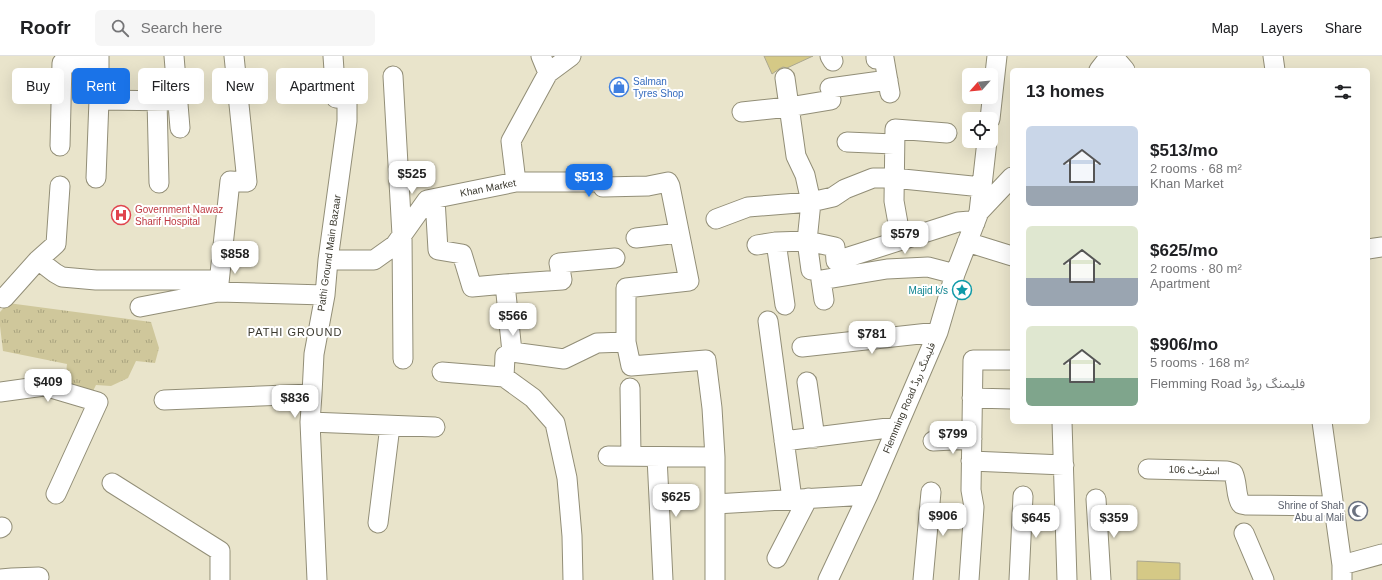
<!DOCTYPE html>
<meta charset="utf-8">
<style>
:root{--surface:#fff;--page:#f6f6f6;--text:#202124;--muted:#757577;--line:#e0e0e0;--accent:#1a73e8}
body{margin:0;font-family:Arial,"Noto Sans Arabic",sans-serif;background:var(--page);color:var(--text);height:100vh;display:flex;flex-direction:column;font-size:15px;white-space:nowrap}
*{box-sizing:border-box;margin:0}
p{font-size:13px;color:var(--muted)}
.icon{flex:none;width:22px;height:22px;fill:none;stroke:currentColor;stroke-width:2;stroke-linecap:round;stroke-linejoin:round}
.map{position:relative;flex:1;overflow:hidden}
.panel{position:absolute;left:1010px;top:12px;width:360px;height:356px;display:flex;flex-direction:column;background:var(--surface);border-radius:6px;box-shadow:0 4px 16px #0002}
.panel>*{flex:none}
.banner{position:absolute;left:12px;top:12px;width:380px;height:36px;display:flex;gap:8px}
.needle{width:26px;rotate:243deg}
.controls{position:absolute;left:962px;top:12px;display:grid;gap:8px}
.controls a{display:grid;place-items:center;width:36px;height:36px;border-radius:6px;background:var(--surface);box-shadow:0 4px 16px #0002;font-size:20px}
.price{position:absolute;translate:-50% -34px;padding:0 9px;border-radius:8px;background:#fff;color:#222;font-size:13px;line-height:26px;filter:drop-shadow(0 1px 2px #0008)}
.price::after{content:'';position:absolute;left:50%;top:24px;width:12px;height:9px;margin-left:-6px;background:inherit;clip-path:polygon(0 0,100% 0,50% 100%)}
.price.selected{background:var(--accent);color:#fff}
ul{padding:0;list-style:none}
li{display:flex;align-items:center;gap:12px;height:100px;padding:0 16px}
li span{display:grid;place-items:center;flex:none;width:112px;height:80px;border-radius:6px;color:#555}
li>.icon{margin-inline-start:auto}
span .icon{width:48px;height:48px;fill:#fffc;stroke-width:1}
li b{font-size:17px}
h2{display:flex;justify-content:space-between;align-items:center;height:48px;padding:0 16px;font-size:17px}
.chip{padding:0 14px;border-radius:6px;background:var(--surface);box-shadow:0 4px 16px #0002;font-size:14px;line-height:36px}
.chip.selected{background:var(--accent);color:#fff}
header{display:flex;align-items:center;gap:24px;box-sizing:border-box;height:56px;padding:0 20px;background:var(--surface);border-bottom:1px solid var(--line)}
header strong{font-size:19px}
nav{display:flex;gap:22px;margin-inline-start:auto;font-size:14px}
.search{width:280px;height:36px;background:var(--page);display:flex;align-items:center;gap:10px;box-sizing:border-box;padding:0 14px;border-radius:6px;color:var(--muted);font-size:15px}
.map>svg:first-child{display:block}
</style>
<header>
<strong>Roofr</strong>
<div class="search"><svg class="icon" aria-label="search" viewBox="0 0 24 24"><circle cx="10" cy="10" r="6"/><path d="M15 15l6 6"/></svg>Search here</div>
<nav><a>Map</a><a>Layers</a><a>Share</a></nav>
</header>
<div class="map">
<svg width="1382" height="524" viewBox="0 0 1382 524">
<defs>
<pattern id="grass-tufts" width="24" height="20" patternUnits="userSpaceOnUse"><rect width="24" height="20" fill="#cfc79b"/><path d="M3 7l-1-3M5 7V3M7 7l1-3M15 17l-1-3M17 17v-4M19 17l1-3" fill="none" stroke="#a9a37f"/></pattern>
</defs>
<rect width="100%" height="100%" fill="#e9e4cb"/>
<path fill="url(#grass-tufts)" d="M 8,247 L 151,266 L 159,292 L 155,307 L 136,305 L 128,322 L 111,330 L 96,329 L 89,343 L 64,336 L 67,308 L 3,295 L 0,270 L 0,256 Z"/>
<path fill="#d5c986" stroke="#aba78f" d="M 764,0 L 813,0 L 787,12 L 783,11 L 779,13 L 772,18 Z
M 1137,505 L 1180,507 L 1180,524 L 1137,524 Z"/>
<g fill="none" stroke-linecap="round" stroke-linejoin="round">
<g stroke="#928e77" stroke-width="21">
<path id="minor" d="M 99,0 L 99,44 L 178,45
M 174,0 L 180,72
M 234,0 L 247,126 L 230,125 L 218,236 L 325,239
M 541,0 L 548,17
M 830,0 L 833,5
M 876,0 L 876,3 L 884,2 L 890,37
M 1113,0 L 1125,14
M 1273,0 L 1275,14
M 1099,14 L 1110,0
M 393,20 L 402,179 L 403,303
M 785,22 L 796,100 L 805,119 L 811,146 L 807,185 L 811,214
M 830,32 L 888,24
M 157,44 L 159,127
M 742,56 L 789,51 L 831,44
M 990,63 L 997,0
M 847,86 L 894,88
M 60,90 L 62,7 L 99,7
M 96,122 L 99,44
M 516,126 L 511,85 L 548,17 L 571,0
M 435,143 L 438,194 L 462,198 L 472,231 L 505,228 L 512,296
M 979,156 L 1012,121
M 716,163 L 748,151 L 811,146 L 833,141 L 845,133 L 873,122 L 893,122 L 982,131
M 636,182 L 679,177
M 901,184 L 894,145 L 895,73 L 947,77
M 776,186 L 785,249
M 967,186 L 1012,200
M 757,189 L 776,186 L 807,185 L 835,191 L 836,205 L 958,166 L 970,165 L 975,167
M 1368,193 L 1382,191
M 38,204 L 55,217 L 62,221 L 96,224 L 219,224
M 328,204 L 374,204 L 395,189 L 427,144 L 516,126 L 600,126 L 603,131 L 648,130 L 668,126 L 670,130 L 689,225 L 626,232 L 626,286
M 505,228 L 562,224 L 559,207 L 615,202
M 4,242 L 38,204 L 56,188 L 60,130
M 824,244 L 821,224 L 887,213 L 928,211 L 955,218
M 140,251 L 218,236
M 768,265 L 792,443
M 802,291 L 938,276
M 442,316 L 504,321
M 807,326 L 815,382
M 630,332 L 631,400
M 0,336 L 44,330 L 98,346 L 56,438
M 972,342 L 1012,343
M 164,344 L 312,338
M 310,366 L 435,371
M 1062,366 L 1067,524
M 1322,366 L 1342,509 L 1342,524
M 784,385 L 896,371
M 933,385 L 972,383
M 608,400 L 715,401
M 657,401 L 663,524
M 971,405 L 1064,409
M 1148,413 L 1227,415 L 1233,417 C 1238,427 1235,439 1241,448 L 1246,449 L 1334,450
M 112,427 L 220,495 L 220,524
M 1096,443 L 1101,524
M 715,448 L 868,439
M 378,467 L 390,370
M 0,472 L 2,471
M 1244,477 L 1264,524
M 777,502 L 808,442
M 1342,509 L 1382,498
M 0,523 L 12,522 L 39,521
M 317,524 L 310,366 L 312,338 L 314,298 L 325,239 L 328,204 L 347,65 L 347,43 L 336,42 L 333,0
M 573,524 L 572,480 L 567,422 L 555,367 L 533,342 L 504,321 L 505,300 L 512,296 L 564,303 L 597,287 L 626,286 L 631,310 L 706,304 L 712,352 L 715,401 L 715,524
M 828,524 L 868,439 L 938,276 L 955,218 L 979,156 L 987,85
M 923,524 L 931,436
M 969,524 L 974,451 L 971,434 L 973,304 L 1012,304
M 1019,524 L 1023,440"/>
</g>
<use href="#minor" stroke="#fff" stroke-width="19"/>
</g>
<defs>
<g id="shop-ring" transform="scale(1)"><circle r="9.5" fill="#fff" stroke="#3f7fe0" stroke-width="1.5"/><path d="M-5-2.5h2.3a2.7 3.5 0 0 1 5.4 0H5L5.5 6h-11ZM-1.5-2.5h3a1.5 2.3 0 0 0-3 0Z" fill="#3f7fe0"/></g>
<g id="hospital-ring" transform="scale(1)"><circle r="9.5" fill="#fff" stroke="#e0444e" stroke-width="1.5"/><path d="M-5-5h3v3.5h4V-5h3V5h-3V1.5h-4V5h-3Z" fill="#e0444e"/></g>
<g id="sight-ring" transform="scale(1)"><circle r="9.5" fill="#fff" stroke="#0f9aa8" stroke-width="1.5"/><path d="M0-6L1.8-2.2L6-1.7L2.9 1.2L3.7 5.4L0 3.3L-3.7 5.4L-2.9 1.2L-6-1.7L-1.8-2.2Z" fill="#0f9aa8"/></g>
<g id="mosque-ring" transform="scale(1)"><circle r="9.5" fill="#fff" stroke="#6b7280" stroke-width="1.5"/><path d="M3.5-4.9A6 6 0 1 0 3.5 4.9A5 5 0 1 1 3.5-4.9Z" fill="#6b7280"/></g>
</defs>
<g fill-rule="evenodd">
<use href="#shop-ring" x="619" y="31"/>
<use href="#hospital-ring" x="121" y="159"/>
<use href="#sight-ring" x="962" y="234"/>
<use href="#mosque-ring" x="1358" y="455"/>
</g>
<g text-anchor="middle" dominant-baseline="central" stroke-width="4" stroke-linejoin="round" paint-order="stroke">
<g font-size="10" fill="#366cbe" stroke="#fff" text-anchor="start">
<text x="633" y="25">Salman<tspan x="633" dy="12">Tyres Shop</tspan></text>
</g>
<g font-size="10" fill="#3a382e" stroke="#fff">
<text transform="translate(488 132) rotate(-11)">Khan Market</text>
<text transform="translate(329 197) rotate(-82)">Pathi Ground Main Bazaar</text>
<text transform="translate(909 342) rotate(-67)">Flemming Road فلیمنگ روڈ</text>
<text transform="translate(1194 414) rotate(2)">اسٹریٹ 106</text>
</g>
<g font-size="10" fill="#be3a42" stroke="#fff" text-anchor="start">
<text x="135" y="153">Government Nawaz<tspan x="135" dy="12">Sharif Hospital</tspan></text>
</g>
<g font-size="10" fill="#0d838f" stroke="#fff" text-anchor="end">
<text x="948" y="234">Majid k/s</text>
</g>
<g font-size="10" fill="#5b616d" stroke="#fff" text-anchor="end">
<text x="1344" y="449">Shrine of Shah<tspan x="1344" dy="12">Abu al Mali</tspan></text>
</g>
<g font-size="11" letter-spacing="1" fill="#3a382e" stroke="#fff">
<text x="295" y="276">PATHI GROUND</text>
</g>
</g>
</svg>
<div class="controls">
<a><svg class="needle" viewBox="-14 -14 28 28"><path d="M0-13l5 13h-10z" fill="#e53935"/><path d="M0 13l5-13h-10z" fill="#757577"/></svg></a>
<a><svg class="icon" aria-label="locate" viewBox="0 0 24 24"><circle cx="12" cy="12" r="6"/><path d="M12 2v4M12 18v4M2 12h4M18 12h4"/></svg></a>
</div>
<b class="price" style="left:412px;top:139px">$525</b>
<b class="price selected" style="left:589px;top:142px">$513</b>
<b class="price" style="left:905px;top:199px">$579</b>
<b class="price" style="left:235px;top:219px">$858</b>
<b class="price" style="left:513px;top:281px">$566</b>
<b class="price" style="left:872px;top:299px">$781</b>
<b class="price" style="left:48px;top:347px">$409</b>
<b class="price" style="left:295px;top:363px">$836</b>
<b class="price" style="left:953px;top:399px">$799</b>
<b class="price" style="left:676px;top:462px">$625</b>
<b class="price" style="left:943px;top:481px">$906</b>
<b class="price" style="left:1036px;top:483px">$645</b>
<b class="price" style="left:1114px;top:483px">$359</b>
<div class="banner">
<a class="chip">Buy</a>
<a class="chip selected">Rent</a>
<a class="chip">Filters</a>
<a class="chip">New</a>
<a class="chip">Apartment</a>
</div>
<section class="panel">
<h2>13 homes<svg class="icon" aria-label="filters" viewBox="0 0 24 24"><path d="M4 7h16M4 17h16"/><circle cx="9" cy="7" r="2"/><circle cx="15" cy="17" r="2"/></svg></h2>
<ul>
<li><span style="background:linear-gradient(#c9d6e8 75%,#9aa5b1 0)"><svg class="icon" aria-label="home" viewBox="0 0 24 24"><path d="M3 11l9-7 9 7M6 9v11h12V9"/></svg></span><div><b>$513/mo</b><p>2 rooms · 68 m²</p><p>Khan Market</p></div></li>
<li><span style="background:linear-gradient(#dfe7d0 65%,#9aa5b1 0)"><svg class="icon" aria-label="home" viewBox="0 0 24 24"><path d="M3 11l9-7 9 7M6 9v11h12V9"/></svg></span><div><b>$625/mo</b><p>2 rooms · 80 m²</p><p>Apartment</p></div></li>
<li><span style="background:linear-gradient(#dfe7d0 65%,#7fa58c 0)"><svg class="icon" aria-label="home" viewBox="0 0 24 24"><path d="M3 11l9-7 9 7M6 9v11h12V9"/></svg></span><div><b>$906/mo</b><p>5 rooms · 168 m²</p><p>Flemming Road فلیمنگ روڈ</p></div></li>
</ul>
</section>
</div>
